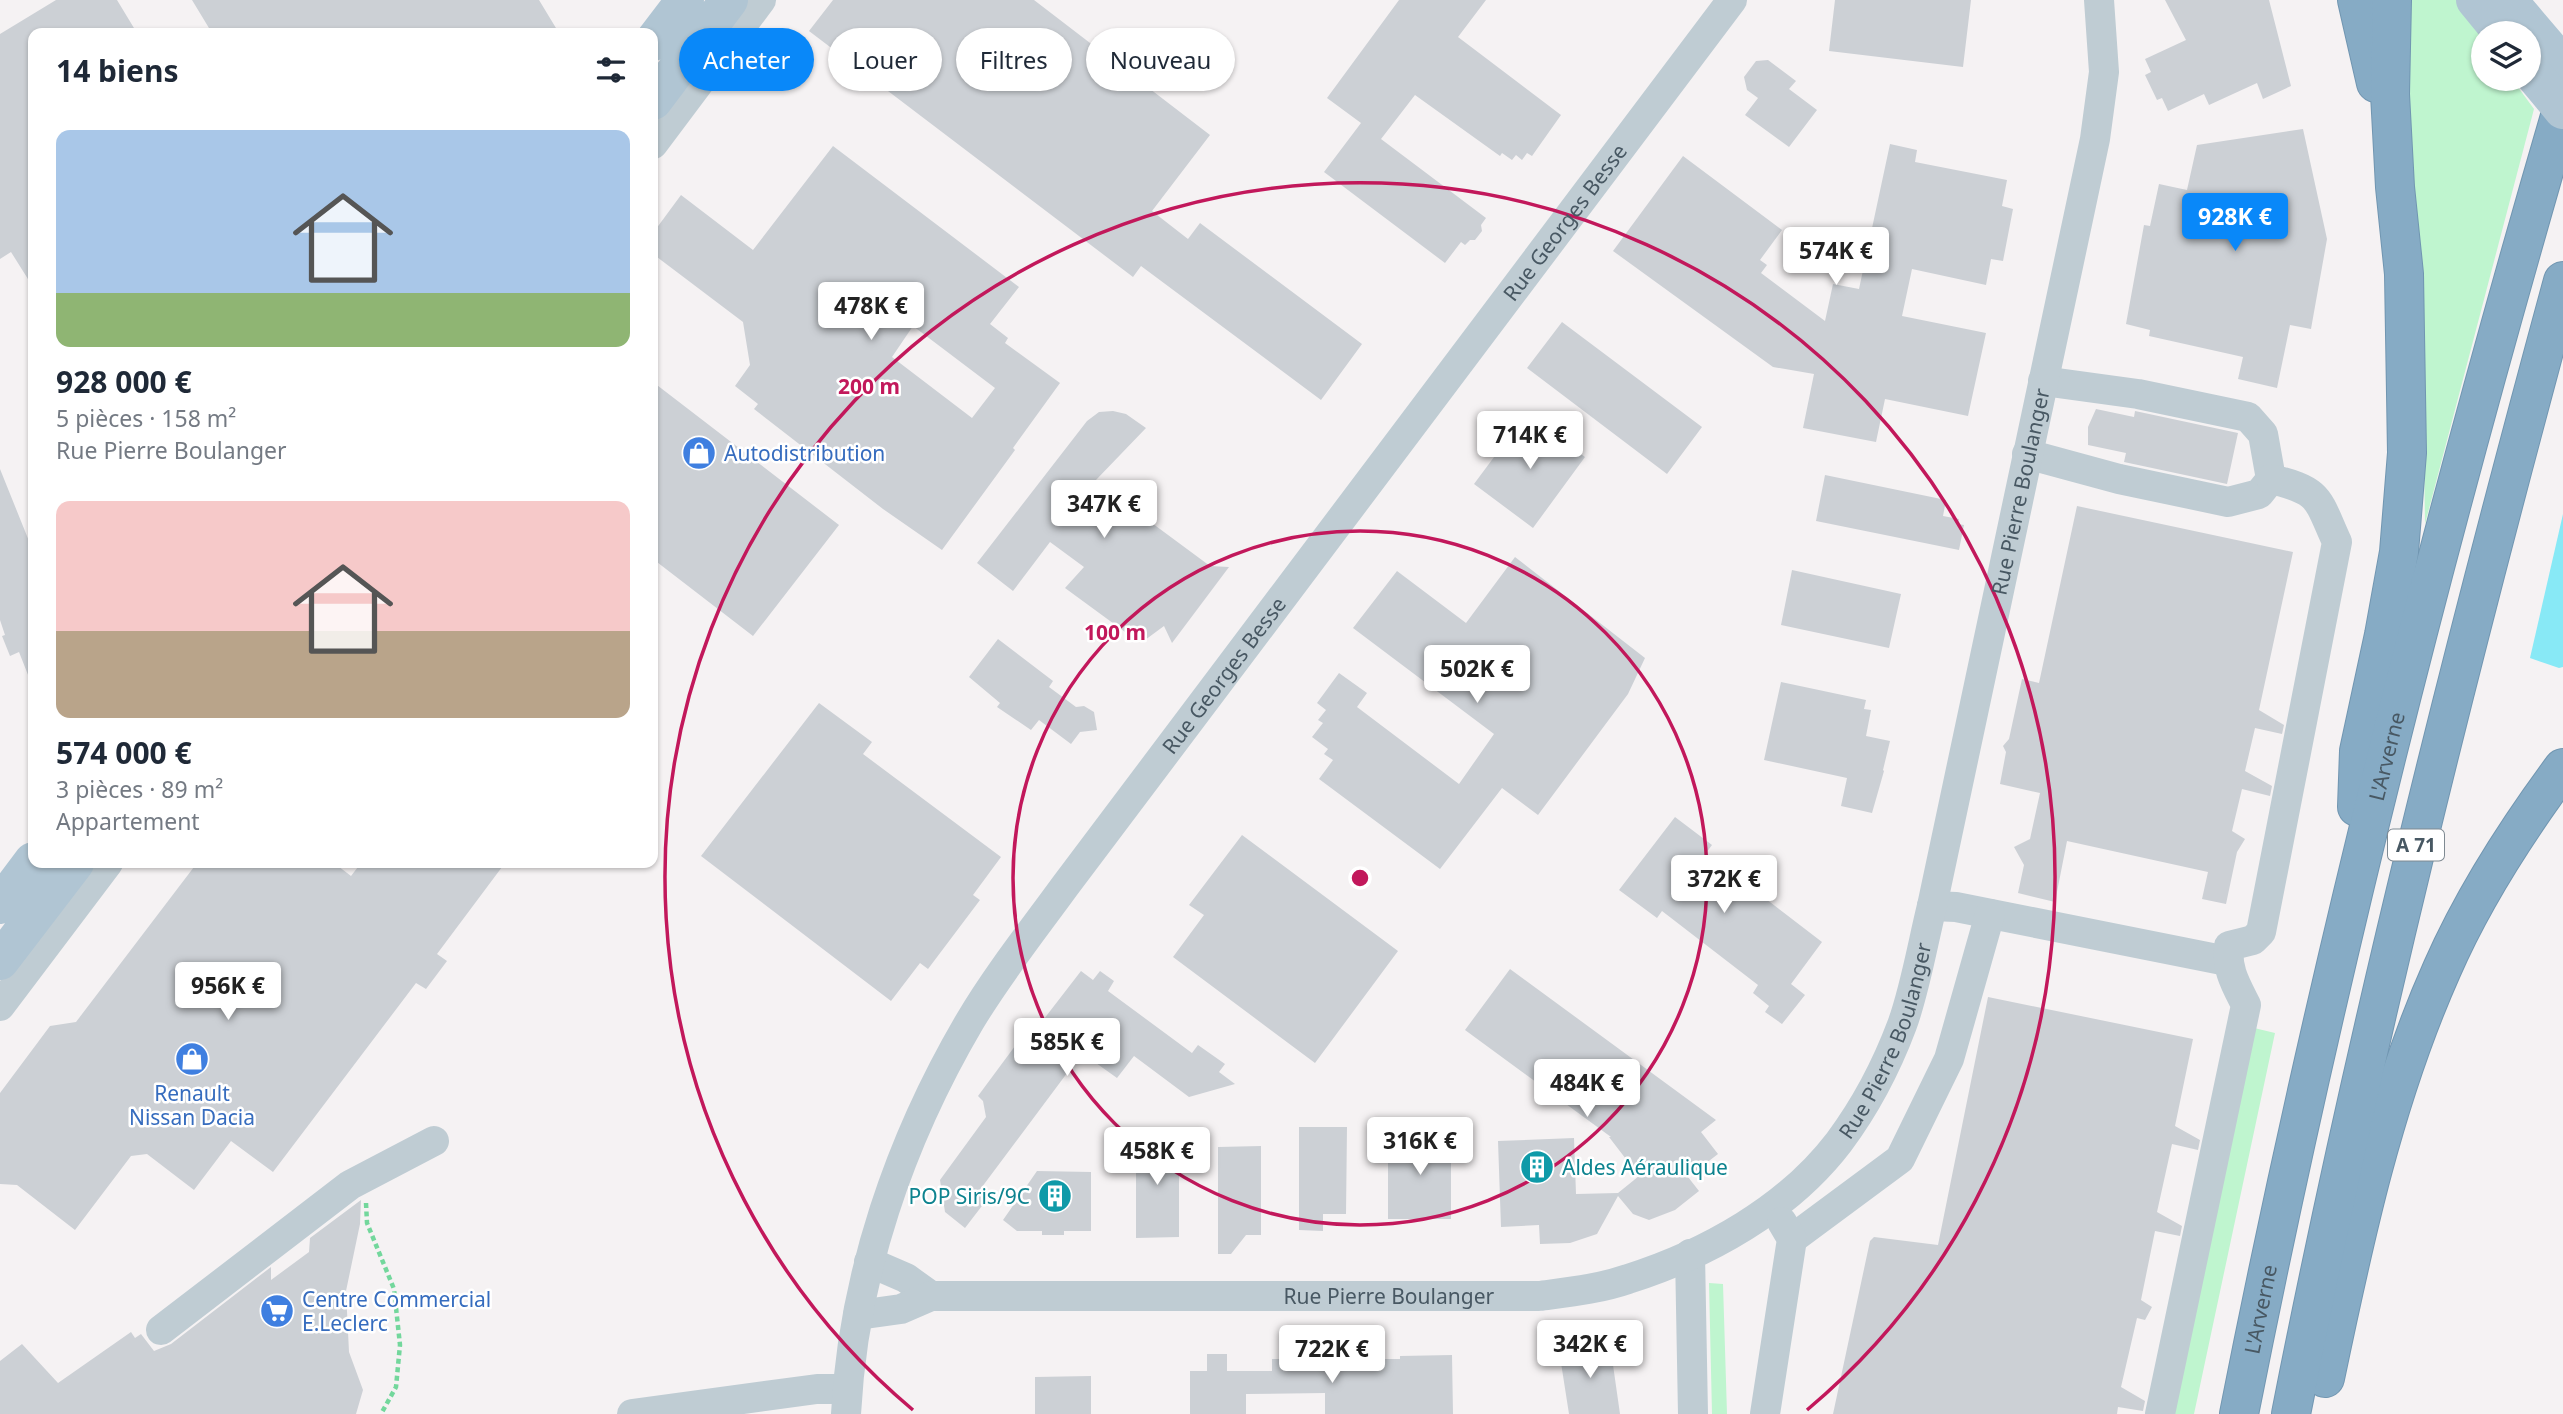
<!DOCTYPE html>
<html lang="fr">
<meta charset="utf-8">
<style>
:root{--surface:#fff;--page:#f6f6f7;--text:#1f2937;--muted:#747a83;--accent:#0988f9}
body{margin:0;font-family:"Noto Sans",sans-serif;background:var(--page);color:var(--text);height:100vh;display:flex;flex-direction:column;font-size:26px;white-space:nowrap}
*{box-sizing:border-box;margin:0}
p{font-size:23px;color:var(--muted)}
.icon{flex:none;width:38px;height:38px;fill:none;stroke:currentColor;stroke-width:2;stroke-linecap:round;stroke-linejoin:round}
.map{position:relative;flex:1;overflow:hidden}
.sheet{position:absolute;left:28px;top:28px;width:630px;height:840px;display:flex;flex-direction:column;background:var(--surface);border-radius:14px;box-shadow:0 2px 5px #0004}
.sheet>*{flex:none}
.guide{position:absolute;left:679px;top:28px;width:665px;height:63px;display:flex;gap:14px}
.controls{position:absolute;left:2471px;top:21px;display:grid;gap:14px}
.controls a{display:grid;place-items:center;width:70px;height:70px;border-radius:50%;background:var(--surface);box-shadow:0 2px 5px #0004;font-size:35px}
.price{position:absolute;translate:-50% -60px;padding:0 16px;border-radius:7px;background:#fff;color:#222;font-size:23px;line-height:46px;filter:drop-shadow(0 2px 4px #0008)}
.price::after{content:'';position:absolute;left:50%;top:42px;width:21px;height:16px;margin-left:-10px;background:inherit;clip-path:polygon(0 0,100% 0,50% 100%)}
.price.on{background:var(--accent);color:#fff}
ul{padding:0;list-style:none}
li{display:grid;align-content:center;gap:14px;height:371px;padding:0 28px}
li span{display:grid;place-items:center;height:217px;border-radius:14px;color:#555}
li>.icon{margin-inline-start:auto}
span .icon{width:126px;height:126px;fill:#fffc;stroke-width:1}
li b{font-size:30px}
h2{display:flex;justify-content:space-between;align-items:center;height:84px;padding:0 28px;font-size:30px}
.chip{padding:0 24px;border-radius:32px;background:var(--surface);box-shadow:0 2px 5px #0004;font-size:24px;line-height:63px}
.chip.on{background:var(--accent);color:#fff}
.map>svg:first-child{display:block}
</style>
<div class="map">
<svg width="2563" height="1414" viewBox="0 0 2563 1414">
<rect width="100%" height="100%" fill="#f5f2f3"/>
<path fill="#bff5cf" d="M 2406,0 L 2457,0 L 2483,37 L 2483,79 L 2512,79 L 2534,109 L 2425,524 L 2423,377 L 2412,215 Z
M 2250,1027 L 2275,1033 L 2194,1414 L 2172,1414 Z
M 1709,1283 L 1723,1284 L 1727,1414 L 1712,1414 Z"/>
<path fill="#88e9f6" d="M 2563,514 L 2563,667 L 2559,668 L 2530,658 Z"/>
<path fill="#ccd0d5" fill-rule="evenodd" d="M 56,0 L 117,0 L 137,33 L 33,33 L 33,287 L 11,252 L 0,259 L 0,34 Z
M 192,0 L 539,0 L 559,33 L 212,33 Z
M 833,0 L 1034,0 L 1210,135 L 1152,211 L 1188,239 L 1200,223 L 1362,344 L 1321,400 L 1141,266 L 1133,277 L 809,31 Z
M 1399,0 L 1486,0 L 1458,37 L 1561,115 L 1532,156 L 1527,153 L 1522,160 L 1516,155 L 1512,160 L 1502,153 L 1500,156 L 1415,95 L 1381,139 L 1486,218 L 1481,225 L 1482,231 L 1475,240 L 1470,240 L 1465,245 L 1461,242 L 1445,263 L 1324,172 L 1361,123 L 1327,98 Z
M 1835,0 L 1971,0 L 1963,67 L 1829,51 Z
M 2165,0 L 2269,0 L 2291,86 L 2263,99 L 2257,83 L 2209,105 L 2204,94 L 2168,111 L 2162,98 L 2157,100 L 2145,75 L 2151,72 L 2145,59 L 2186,40 Z
M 1768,60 L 1796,81 L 1789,89 L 1817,110 L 1789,147 L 1745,115 L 1758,98 L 1747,90 L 1744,77 L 1756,61 Z
M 2303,129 L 2327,239 L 2311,329 L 2290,325 L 2277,388 L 2238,379 L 2243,357 L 2149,336 L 2150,330 L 2126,324 L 2144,225 L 2150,226 L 2159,184 L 2187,190 L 2197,145 Z
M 1890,144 L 1917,150 L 1915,162 L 2007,180 L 2002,206 L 2013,209 L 2003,261 L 1991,259 L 1986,285 L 1912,269 L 1902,316 L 1986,333 L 1968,416 L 1885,399 L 1876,442 L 1803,428 L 1814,374 L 1773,367 L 1613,251 L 1683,156 L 1782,230 L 1760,260 L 1767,265 L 1761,273 L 1825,321 L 1833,284 L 1859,289 Z
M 833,146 L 1019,287 L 990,324 L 1008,338 L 1005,343 L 1060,383 L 1013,448 L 1015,450 L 942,550 L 883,509 L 754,409 L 758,404 L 735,386 L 750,365 L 743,322 L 653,254 L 653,233 L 681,195 L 753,250 ZM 913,326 L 995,388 L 972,418 L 892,357 Z
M 1562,322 L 1702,427 L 1667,474 L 1527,368 Z
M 653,382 L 839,525 L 753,636 L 653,559 Z
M 2096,409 L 2134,417 L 2135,411 L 2238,433 L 2227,484 L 2124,462 L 2126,453 L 2088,445 L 2088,427 Z
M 1113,411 L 1126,414 L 1146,428 L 1095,481 L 1210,566 L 1229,567 L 1172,643 L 1164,626 L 1145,640 L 1136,640 L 1065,588 L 1084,567 L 1050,542 L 1013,591 L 977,563 L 1087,421 L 1099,412 Z
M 1526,414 L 1585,457 L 1533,528 L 1474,484 Z
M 0,469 L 33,551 L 32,685 L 19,652 L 10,656 L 2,636 L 5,635 L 0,620 Z
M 1825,475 L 1946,500 L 1943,516 L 1959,519 L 1958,524 L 1964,525 L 1959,550 L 1816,521 Z
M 2077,506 L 2293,552 L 2259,710 L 2284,725 L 2282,734 L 2255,728 L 2245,771 L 2272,786 L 2270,796 L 2242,789 L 2232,831 L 2245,839 L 2237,852 L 2226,904 L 2202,899 L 2208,872 L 2067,841 L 2055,902 L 2018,893 L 2024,865 L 2014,847 L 2030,839 L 2040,793 L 2000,784 L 2006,752 L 2003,746 L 2009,739 L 2022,679 L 2039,683 Z
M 1515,557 L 1645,658 L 1628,694 L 1538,815 L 1502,788 L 1440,869 L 1319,779 L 1333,760 L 1324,754 L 1328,749 L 1312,737 L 1323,723 L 1318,720 L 1326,710 L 1317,703 L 1339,673 L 1367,693 L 1357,707 L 1459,784 L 1494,734 L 1353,628 L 1397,571 L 1466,623 Z
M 1792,570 L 1901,594 L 1889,648 L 1781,625 Z
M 998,639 L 1053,681 L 1049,687 L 1076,707 L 1084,706 L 1094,712 L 1097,730 L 1080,732 L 1071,744 L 1039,720 L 1031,730 L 997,707 L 1000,703 L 969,677 Z
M 1781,682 L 1866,700 L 1864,709 L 1871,710 L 1866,736 L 1890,741 L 1883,770 L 1884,771 L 1872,813 L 1841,806 L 1847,778 L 1764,760 Z
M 819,703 L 872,742 L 863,754 L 1001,857 L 973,895 L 980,900 L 928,969 L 920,963 L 891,1001 L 701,856 Z
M 1675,817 L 1712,845 L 1706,853 L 1822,942 L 1791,984 L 1805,995 L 1782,1024 L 1765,1012 L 1769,1006 L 1753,993 L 1758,985 L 1662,911 L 1657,918 L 1619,890 Z
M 1242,835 L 1398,951 L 1315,1063 L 1173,957 L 1204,915 L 1189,905 Z
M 197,863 L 334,863 L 351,876 L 361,863 L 505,863 L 437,954 L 447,961 L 426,989 L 416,983 L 273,1172 L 231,1141 L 194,1190 L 147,1154 L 131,1156 L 75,1230 L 17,1185 L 0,1184 L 0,1093 L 50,1026 L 76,1022 Z
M 1510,969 L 1716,1120 L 1701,1132 L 1718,1154 L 1688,1177 L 1699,1191 L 1675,1210 L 1649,1220 L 1633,1214 L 1618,1196 L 1597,1234 L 1570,1243 L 1540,1244 L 1539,1225 L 1501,1227 L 1498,1141 L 1574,1138 L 1576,1194 L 1618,1193 L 1639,1176 L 1609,1137 L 1611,1137 L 1465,1030 Z
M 1081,971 L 1093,980 L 1100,971 L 1114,981 L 1108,991 L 1192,1053 L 1198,1045 L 1225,1064 L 1219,1072 L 1235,1084 L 1189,1097 L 1134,1056 L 1117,1078 L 1082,1053 L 979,1191 L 988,1198 L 965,1228 L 945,1212 L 940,1180 L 986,1117 L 983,1101 L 978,1096 L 1015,1046 L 1020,1050 Z
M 1988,997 L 2193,1039 L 2175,1126 L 2200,1140 L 2198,1150 L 2172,1144 L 2157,1212 L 2182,1226 L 2180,1236 L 2155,1231 L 2141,1300 L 2152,1307 L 2145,1320 L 2137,1318 L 2121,1387 L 2145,1401 L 2143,1411 L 2118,1407 L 2117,1414 L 1833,1414 L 1870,1241 L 1874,1237 L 1938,1245 Z
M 1299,1127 L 1347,1127 L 1346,1214 L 1323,1214 L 1323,1231 L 1299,1230 Z
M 1388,1135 L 1451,1135 L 1451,1219 L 1388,1219 Z
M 1136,1136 L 1179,1136 L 1179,1237 L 1136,1238 Z
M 1261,1146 L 1261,1235 L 1246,1235 L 1231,1254 L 1218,1254 L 1218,1147 Z
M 1037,1171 L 1091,1172 L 1091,1231 L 1064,1231 L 1064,1235 L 1042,1235 L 1042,1231 L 1017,1231 L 1003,1220 Z
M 361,1200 L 360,1224 L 346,1291 L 349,1352 L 363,1390 L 356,1414 L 0,1414 L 0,1361 L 22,1344 L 58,1383 L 131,1332 L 135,1338 L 141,1334 L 154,1351 L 171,1344 L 271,1267 L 271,1280 L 309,1252 L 310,1238 Z
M 1610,1344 L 1620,1414 L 1569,1414 L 1559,1350 Z
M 1207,1354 L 1227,1354 L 1227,1371 L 1272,1371 L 1272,1359 L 1400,1359 L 1400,1356 L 1452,1355 L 1453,1414 L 1325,1414 L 1325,1393 L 1246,1394 L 1246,1414 L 1190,1414 L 1190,1371 L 1207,1371 Z
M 1091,1376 L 1091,1414 L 1035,1414 L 1035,1377 Z"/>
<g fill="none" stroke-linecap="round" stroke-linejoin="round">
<g stroke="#7196b1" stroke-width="40">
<g id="highway">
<path d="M 2357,0 L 2376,83"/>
<path d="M 2357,807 L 2359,751 L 2384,635 L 2399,552 L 2407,453 L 2404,274 L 2395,187 L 2390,94 L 2392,0"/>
<path d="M 2325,1378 C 2354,1239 2384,1099 2442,969 C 2473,898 2517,830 2563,768"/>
<path id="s3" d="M 2239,1414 C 2326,973 2437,537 2563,106"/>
<path d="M 2291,1414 C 2366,1033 2461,656 2563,281"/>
</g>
</g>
<path stroke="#73d79c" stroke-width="4.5" stroke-dasharray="5 3.5" stroke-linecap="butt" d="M 366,1203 L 367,1223 L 394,1289 L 400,1345 L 396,1387 L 381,1414"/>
<g stroke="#bfccd3" stroke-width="30">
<path d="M 653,144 L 761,0"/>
<path d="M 2027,454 L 2119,479 L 2228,502 L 2259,494 L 2271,479 L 2263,434 L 2248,417 L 2138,394 L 2043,381"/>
<path d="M 1932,906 L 1956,907 L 2227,961"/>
<path d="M 0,1006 L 108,863"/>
<path d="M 1792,1239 L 1900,1159 L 1949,1059 L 1990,914"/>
<path d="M 1690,1254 L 1693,1414"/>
<path d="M 869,1262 L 906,1278 L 931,1296"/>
<path id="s1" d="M 858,1315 L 901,1309 L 931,1296 L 1539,1296 C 1569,1292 1599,1289 1628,1279 C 1707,1254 1788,1209 1839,1142 C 1865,1107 1887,1065 1902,1025 C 1915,990 1923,942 1932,906 L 2095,139 L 2104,72 L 2099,0"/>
<path d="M 161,1330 L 350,1185 L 434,1141"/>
<path d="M 632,1414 L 817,1389 L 847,1389"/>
<path id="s2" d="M 846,1414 C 853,1276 900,1140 970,1021 C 998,974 1033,930 1065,886 L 1732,0"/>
<path d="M 1765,1414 L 1792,1239 L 1782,1222"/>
<path d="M 2160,1414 L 2246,1005 C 2236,985 2226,969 2229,946 L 2253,940 L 2261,932 L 2337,542 C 2317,498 2321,491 2271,479"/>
</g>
<path stroke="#b0c5d3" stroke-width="38" d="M 2475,0 L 2502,33
M 2508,0 L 2563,65
M 653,42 L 685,0
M 653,101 L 729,0
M 0,905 L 33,861
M 0,961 L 75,863"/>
<use href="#highway" stroke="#86abc5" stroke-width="38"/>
<path stroke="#b0c5d3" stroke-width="38" d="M 2529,69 L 2563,110"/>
</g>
<g fill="none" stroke="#c2185b" stroke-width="3.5">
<circle cx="1360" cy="878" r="347"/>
<path d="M913 1410A695 695 0 1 1 1807 1410"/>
</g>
<defs>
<g id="shop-disc" transform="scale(1.75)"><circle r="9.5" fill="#3f7fe0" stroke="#fff"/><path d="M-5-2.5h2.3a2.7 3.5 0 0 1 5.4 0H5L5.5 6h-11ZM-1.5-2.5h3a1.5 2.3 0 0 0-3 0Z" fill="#fff"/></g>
<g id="building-disc" transform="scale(1.75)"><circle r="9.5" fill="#0f9aa8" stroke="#fff"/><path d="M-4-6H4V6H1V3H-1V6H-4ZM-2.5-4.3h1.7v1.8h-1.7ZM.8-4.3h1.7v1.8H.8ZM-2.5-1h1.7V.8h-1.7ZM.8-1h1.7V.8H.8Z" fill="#fff"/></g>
<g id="supermarket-disc" transform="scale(1.75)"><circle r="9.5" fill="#3f7fe0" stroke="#fff"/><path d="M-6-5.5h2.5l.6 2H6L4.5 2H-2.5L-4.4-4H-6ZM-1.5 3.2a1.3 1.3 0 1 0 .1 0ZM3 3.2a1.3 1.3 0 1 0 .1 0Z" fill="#fff"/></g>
</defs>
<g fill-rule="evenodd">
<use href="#shop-disc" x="699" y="453"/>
<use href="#shop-disc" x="192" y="1059"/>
<use href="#building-disc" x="1537" y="1167"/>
<use href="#building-disc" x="1055" y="1196"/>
<use href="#supermarket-disc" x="277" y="1311"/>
</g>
<g text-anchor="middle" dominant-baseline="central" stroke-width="5" stroke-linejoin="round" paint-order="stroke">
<rect fill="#fff" stroke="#7f8a92" stroke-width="2" x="2388" y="829.5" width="56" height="31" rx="5"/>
<g font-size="19" font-weight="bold" fill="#485863">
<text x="2416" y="845">A 71</text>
</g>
<g font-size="21" fill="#485863" stroke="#fff">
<text stroke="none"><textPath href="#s2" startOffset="1412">Rue Georges Besse</textPath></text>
<text stroke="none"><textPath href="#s1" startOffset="1710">Rue Pierre Boulanger</textPath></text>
<text stroke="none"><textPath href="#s2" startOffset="845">Rue Georges Besse</textPath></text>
<text stroke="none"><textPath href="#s3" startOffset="674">L'Arverne</textPath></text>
<text stroke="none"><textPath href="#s1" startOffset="1143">Rue Pierre Boulanger</textPath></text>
<text stroke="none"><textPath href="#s1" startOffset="534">Rue Pierre Boulanger</textPath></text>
<text stroke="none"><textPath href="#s3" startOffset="107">L'Arverne</textPath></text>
</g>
<g font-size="21" fill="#366cbe" stroke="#fff" text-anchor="start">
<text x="724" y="453">Autodistribution</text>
<text x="192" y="1093" text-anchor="middle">Renault<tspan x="192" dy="24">Nissan Dacia</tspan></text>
<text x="302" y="1299">Centre Commercial<tspan x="302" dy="24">E.Leclerc</tspan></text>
</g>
<g font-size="21" fill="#0d838f" stroke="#fff" text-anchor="start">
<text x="1562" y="1167">Aldes Aéraulique</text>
<text x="1030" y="1196" text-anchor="end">POP Siris/9C</text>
</g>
</g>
<circle cx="1360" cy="878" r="10" fill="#c2185b" stroke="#fff" stroke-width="3.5"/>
<g font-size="21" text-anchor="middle" font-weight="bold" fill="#c2185b" stroke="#fff" stroke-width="5" stroke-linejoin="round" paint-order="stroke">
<text x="869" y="394">200 m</text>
<text x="1115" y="640">100 m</text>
</g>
</svg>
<div class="controls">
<a><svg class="icon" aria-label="layers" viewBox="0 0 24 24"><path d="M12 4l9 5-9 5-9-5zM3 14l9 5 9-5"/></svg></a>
</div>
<b class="price on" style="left:2235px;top:253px">928K €</b>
<b class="price" style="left:1836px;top:287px">574K €</b>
<b class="price" style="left:871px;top:342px">478K €</b>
<b class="price" style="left:1530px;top:471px">714K €</b>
<b class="price" style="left:1104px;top:540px">347K €</b>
<b class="price" style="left:1477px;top:705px">502K €</b>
<b class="price" style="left:1724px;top:915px">372K €</b>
<b class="price" style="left:228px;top:1022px">956K €</b>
<b class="price" style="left:1067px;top:1078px">585K €</b>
<b class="price" style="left:1587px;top:1119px">484K €</b>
<b class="price" style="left:1420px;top:1177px">316K €</b>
<b class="price" style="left:1157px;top:1187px">458K €</b>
<b class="price" style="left:1590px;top:1380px">342K €</b>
<b class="price" style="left:1332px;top:1385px">722K €</b>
<div class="guide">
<a class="chip on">Acheter</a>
<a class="chip">Louer</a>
<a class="chip">Filtres</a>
<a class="chip">Nouveau</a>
</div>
<section class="sheet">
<h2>14 biens<svg class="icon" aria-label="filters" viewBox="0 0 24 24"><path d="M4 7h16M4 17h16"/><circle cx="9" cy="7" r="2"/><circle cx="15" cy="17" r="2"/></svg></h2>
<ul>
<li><span style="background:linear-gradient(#a9c7e8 75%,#8fb573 0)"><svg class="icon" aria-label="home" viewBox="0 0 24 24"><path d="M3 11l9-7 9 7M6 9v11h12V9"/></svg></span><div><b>928 000 €</b><p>5 pièces · 158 m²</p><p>Rue Pierre Boulanger</p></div></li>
<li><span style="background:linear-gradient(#f6c9c9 60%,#b9a48a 0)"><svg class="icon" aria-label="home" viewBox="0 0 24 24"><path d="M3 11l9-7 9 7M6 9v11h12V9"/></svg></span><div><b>574 000 €</b><p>3 pièces · 89 m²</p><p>Appartement</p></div></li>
</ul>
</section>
</div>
